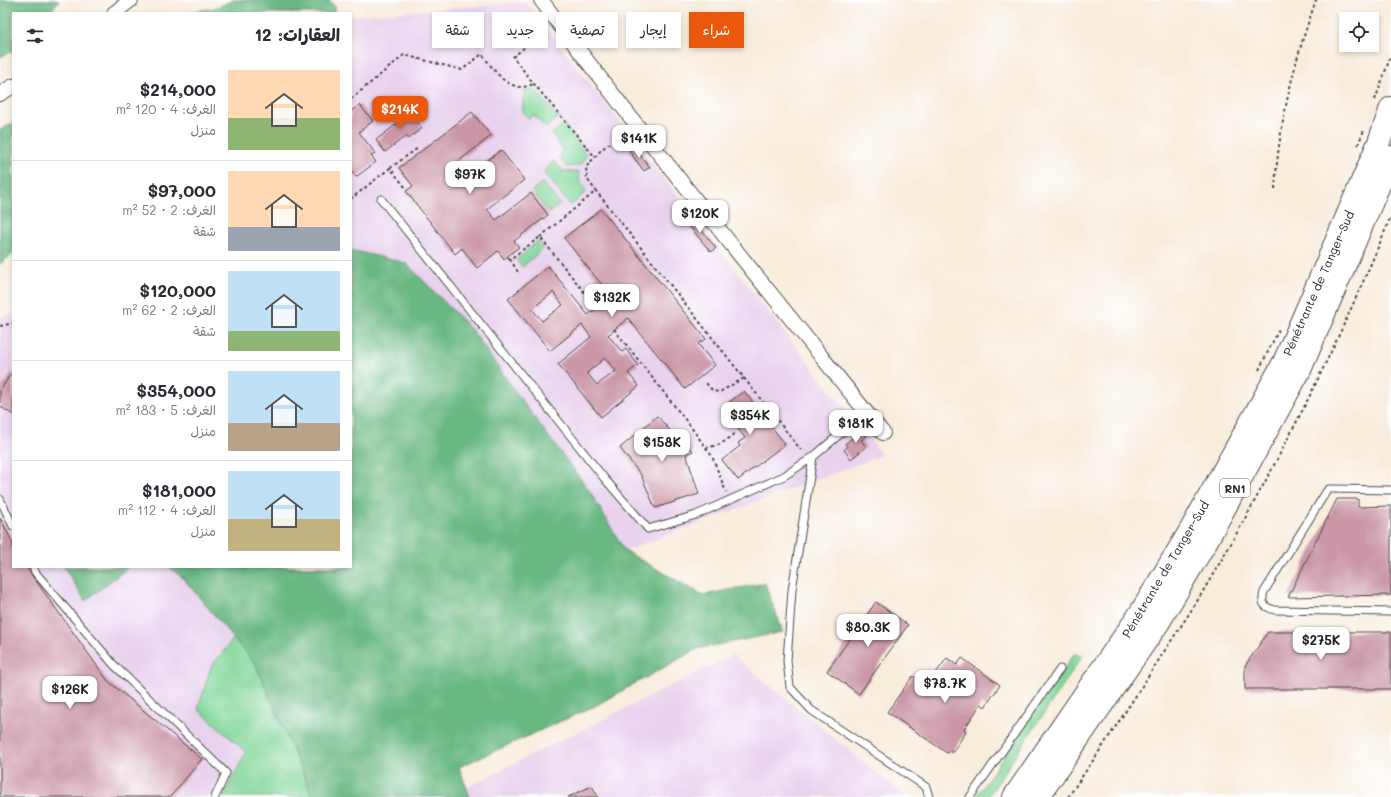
<!DOCTYPE html>
<html lang="ar">
<meta charset="utf-8">
<style>
:root{--surface:#fff;--page:#f2f2f3;--text:#2b2b33;--muted:#7c7c81;--line:#e1e1e2;--accent:#ea580c}
body{margin:0;font-family:Mali,"Playpen Sans Arabic",sans-serif;background:var(--page);color:var(--text);direction:rtl;height:100vh;display:flex;flex-direction:column;font-size:15px;white-space:nowrap}
*{box-sizing:border-box;margin:0}
p{font-size:13px;color:var(--muted)}
.icon{flex:none;width:22px;height:22px;fill:none;stroke:currentColor;stroke-width:2;stroke-linecap:round;stroke-linejoin:round}
.map{position:relative;flex:1;overflow:hidden;direction:ltr}
.panel{position:absolute;left:12px;top:12px;width:340px;height:556px;display:flex;flex-direction:column;background:var(--surface);border-radius:0px;box-shadow:0 2px 6px #0003;direction:rtl}
.panel>*{flex:none}
.hud{position:absolute;left:364px;top:12px;width:380px;height:36px;direction:rtl;display:flex;gap:8px}
.fabs{position:absolute;left:1339px;top:12px;display:grid;gap:8px}
.fabs a{display:grid;place-items:center;width:40px;height:40px;border-radius:0px;background:var(--surface);box-shadow:0 2px 6px #0003;font-size:20px}
.price{position:absolute;translate:-50% -34px;padding:0 9px;border-radius:8px;background:#fff;color:#222;font-size:13px;line-height:26px;filter:drop-shadow(0 1px 2px #0008)}
.price::after{content:'';position:absolute;left:50%;top:24px;width:12px;height:9px;margin-left:-6px;background:inherit;clip-path:polygon(0 0,100% 0,50% 100%)}
.price.active{background:var(--accent);color:#fff}
ul{padding:0;list-style:none}
li{display:flex;align-items:center;gap:12px;height:100px;padding:0 12px}
li+li{border-top:1px solid var(--line)}
li span{display:grid;place-items:center;flex:none;width:112px;height:80px;border-radius:0px;color:#555}
li>.icon{margin-inline-start:auto}
span .icon{width:48px;height:48px;fill:#fffc;stroke-width:1}
li b{font-size:17px}
h2{display:flex;justify-content:space-between;align-items:center;height:48px;padding:0 12px;font-size:17px}
.tag{padding:0 14px;border-radius:0px;background:var(--surface);box-shadow:0 2px 6px #0003;font-size:14px;line-height:36px}
.tag.active{background:var(--accent);color:#fff}
.map>svg:first-child{display:block}
</style>
<div class="map">
<svg width="1391" height="797" viewBox="0 0 1391 797">
<rect width="100%" height="100%" fill="#fff"/>
<filter id="ink" filterUnits="userSpaceOnUse"><feTurbulence type="fractalNoise" baseFrequency=".025" numOctaves="2"/><feDisplacementMap in="SourceGraphic" scale="8" xChannelSelector="R" yChannelSelector="G"/><feConvolveMatrix kernelMatrix="1 2 1 2 8 2 1 2 1" color-interpolation-filters="sRGB"/></filter>
<filter id="wash" filterUnits="userSpaceOnUse"><feTurbulence type="fractalNoise" baseFrequency=".012" numOctaves="4" result="noise"/><feDisplacementMap in="SourceGraphic" scale="16" xChannelSelector="R" yChannelSelector="G"/><feGaussianBlur stdDeviation="0.9" result="paint"/><feColorMatrix in="noise" values="0 0 0 0 0 0 0 0 0 0 0 0 0 0 0 0 0 1.4 0 .05"/><feComposite in="paint" operator="in"/></filter>
<g filter="url(#wash)">
<rect width="100%" height="100%" fill="#f8ecdb"/>
<path fill="#e8d2ee" d="M 526,2 L 785,333 L 882,455 L 625,551 L 589,490 L 528,409 L 471,329 L 406,263 L 351,250 L 351,19 L 355,16 Z
M 13,314 L 13,567 L 64,567 L 85,600 L 129,567 L 169,567 L 183,578 L 256,665 L 313,797 L 0,797 L 0,317 Z
M 733,655 L 906,797 L 469,797 L 465,788 Z"/>
<path fill="#82d79a" stroke="#568162" d="M 534,89 L 558,117 L 546,128 L 533,114 L 529,119 L 522,110 L 525,90 Z
M 564,124 L 587,155 L 580,165 L 567,167 L 559,157 L 563,150 L 552,134 Z
M 554,161 L 563,171 L 579,172 L 579,179 L 586,192 L 571,206 L 543,172 Z
M 542,182 L 560,204 L 549,213 L 532,191 Z
M 538,241 L 543,249 L 522,267 L 516,260 Z
M 234,638 L 256,665 L 313,797 L 223,797 L 246,752 L 198,709 L 211,667 Z
M 1074,654 L 1083,655 L 988,797 L 976,797 Z"/>
<path fill="#69b882" stroke="#4a7256" d="M 0,0 L 59,0 L 50,13 L 13,13 L 13,51 L 0,57 Z
M 234,0 L 329,0 L 336,8 L 332,13 L 189,13 L 217,7 Z
M 13,123 L 13,254 L 0,264 L 0,130 Z
M 351,250 L 406,263 L 471,329 L 528,409 L 589,490 L 625,551 L 703,595 L 765,583 L 783,632 L 697,649 L 595,706 L 459,767 L 470,797 L 313,797 L 256,665 L 183,578 L 169,567 L 351,567 Z
M 64,567 L 129,567 L 85,601 Z"/>
<g id="blocks">
<path fill="#cb97a7" fill-rule="evenodd" d="M 360,105 L 373,121 L 359,132 L 375,153 L 371,156 L 376,162 L 356,177 L 351,170 L 351,111 Z
M 407,108 L 422,128 L 408,139 L 406,136 L 385,152 L 376,140 L 398,123 L 394,117 Z
M 472,112 L 491,136 L 455,164 L 465,177 L 501,150 L 524,180 L 487,209 L 496,220 L 531,193 L 548,215 L 514,241 L 519,247 L 504,259 L 498,251 L 477,268 L 462,248 L 455,254 L 406,191 L 413,186 L 399,168 Z
M 634,147 L 650,167 L 644,171 L 629,151 Z
M 601,209 L 706,339 L 698,344 L 715,365 L 685,389 L 628,318 L 608,335 L 622,352 L 626,349 L 638,365 L 628,373 L 639,386 L 601,417 L 558,364 L 591,337 L 582,325 L 550,351 L 508,299 L 548,266 L 588,315 L 611,296 L 564,238 ZM 553,292 L 563,305 L 542,321 L 532,309 ZM 605,358 L 616,371 L 597,385 L 587,373 Z
M 690,216 L 716,248 L 711,252 L 684,220 Z
M 13,371 L 13,415 L 0,406 L 0,390 Z
M 744,391 L 785,444 L 738,480 L 722,460 L 740,446 L 738,443 L 745,438 L 722,408 Z
M 657,416 L 675,436 L 677,434 L 693,451 L 686,454 L 699,494 L 655,508 L 641,475 L 620,448 Z
M 859,426 L 867,436 L 861,440 L 866,447 L 851,459 L 844,450 L 847,447 L 845,444 L 858,433 L 855,429 Z
M 1337,499 L 1358,499 L 1358,507 L 1391,506 L 1391,595 L 1288,597 Z
M 0,518 L 13,543 L 13,567 L 26,567 L 108,681 L 202,759 L 170,797 L 0,797 Z
M 876,602 L 908,625 L 859,694 L 827,671 Z
M 1268,632 L 1391,632 L 1391,689 L 1245,689 L 1245,666 Z
M 947,658 L 957,665 L 962,658 L 1000,685 L 985,707 L 981,704 L 964,729 L 966,732 L 952,753 L 949,750 L 947,753 L 887,712 L 913,676 L 939,694 L 949,681 L 936,673 Z
M 592,786 L 598,797 L 568,797 Z"/>
</g>
</g>
<g filter="url(#ink)">
<use href="#blocks" fill-opacity="0" stroke="#4a4845" stroke-width="1"/>
<g fill="none" stroke-linecap="round" stroke-linejoin="round">
<g stroke="#4a4845" stroke-width="9">
<path id="service" d="M 381,199 L 604,478 L 648,529 L 696,515 L 784,476 L 813,457 L 866,412
M 813,457 L 792,590 L 787,661 L 790,687 L 811,710 L 926,787 L 929,797
M 1391,490 L 1333,489 L 1329,489 L 1326,492 L 1264,592 C 1261,603 1263,607 1275,610 L 1391,612
M 0,499 L 13,526
M 33,567 L 35,572 L 114,665 L 226,773 L 215,797
M 970,797 L 1060,669"/>
</g>
<g stroke="#4a4845" stroke-width="16">
<path id="minor" d="M 541,0 C 651,147 768,290 883,433
M 114,13 L 131,0
M 0,94 L 13,86"/>
</g>
<g stroke="#4a4845" stroke-width="24">
<path id="trunk" d="M 1014,797 L 1141,612 L 1190,531 L 1284,362 L 1379,142 L 1391,108
M 1038,797 L 1159,622 L 1206,542 L 1300,370 L 1391,157"/>
</g>
<path stroke="#4a4845" stroke-width="2" stroke-dasharray="3 3" stroke-linecap="butt" d="M 538,36 L 513,57 L 534,84 L 595,157
M 351,99 L 404,55 L 462,70 L 482,54 C 492,67 503,86 521,87 C 525,87 530,85 534,84
M 1375,100 L 1391,55
M 620,136 L 602,149 L 586,167 L 587,179 L 596,191 L 744,378 L 720,392 L 713,391 L 705,382
M 1358,145 L 1364,130
M 390,168 L 418,148
M 1275,189 C 1277,149 1284,110 1294,71 C 1300,47 1308,23 1316,0
M 351,196 L 352,198 L 390,168 L 406,188
M 540,237 L 596,191
M 508,257 L 510,259 L 540,237 L 597,308
M 510,259 L 518,272
M 0,326 L 13,323
M 614,329 L 691,427 L 706,448 L 721,444 L 736,433
M 1259,370 L 1279,329
M 744,378 L 801,450
M 706,448 L 712,456 L 726,492
M 1068,797 C 1100,751 1130,705 1160,658 C 1174,636 1189,615 1202,593 C 1274,472 1338,346 1391,216"/>
<use href="#service" stroke="#fff" stroke-width="7"/>
<use href="#minor" stroke="#fff" stroke-width="14"/>
<use href="#trunk" stroke="#fff" stroke-width="22"/>
</g>
</g>
<g text-anchor="middle" dominant-baseline="central" stroke-width="3.5" stroke-linejoin="round" paint-order="stroke">
<rect fill="#fff" stroke="#6b6b6b" stroke-width="1" x="1220" y="479" width="30" height="18" rx="3"/>
<g font-size="11" font-weight="bold" fill="#2b2b2b">
<text x="1235" y="488">RN1</text>
</g>
<g font-size="12" fill="#2b2b2b" stroke="#fff">
<text transform="translate(1318 283) rotate(-66)">Pénétrante de Tanger-Sud</text>
<text transform="translate(1165 569) rotate(-59)">Pénétrante de Tanger-Sud</text>
</g>
</g>
</svg>
<div class="fabs">
<a><svg class="icon" aria-label="locate" viewBox="0 0 24 24"><circle cx="12" cy="12" r="6"/><path d="M12 2v4M12 18v4M2 12h4M18 12h4"/></svg></a>
</div>
<b class="price active" style="left:400px;top:130px">$214K</b>
<b class="price" style="left:639px;top:159px">$141K</b>
<b class="price" style="left:470px;top:195px">$97K</b>
<b class="price" style="left:700px;top:234px">$120K</b>
<b class="price" style="left:612px;top:318px">$132K</b>
<b class="price" style="left:750px;top:436px">$354K</b>
<b class="price" style="left:856px;top:444px">$181K</b>
<b class="price" style="left:662px;top:463px">$158K</b>
<b class="price" style="left:868px;top:648px">$80.3K</b>
<b class="price" style="left:1321px;top:661px">$275K</b>
<b class="price" style="left:945px;top:704px">$78.7K</b>
<b class="price" style="left:70px;top:710px">$126K</b>
<div class="hud">
<a class="tag active">شراء</a>
<a class="tag">إيجار</a>
<a class="tag">تصفية</a>
<a class="tag">جديد</a>
<a class="tag">شقة</a>
</div>
<section class="panel">
<h2>العقارات: 12<svg class="icon" aria-label="filters" viewBox="0 0 24 24"><path d="M4 7h16M4 17h16"/><circle cx="9" cy="7" r="2"/><circle cx="15" cy="17" r="2"/></svg></h2>
<ul>
<li><span style="background:linear-gradient(#ffd9b3 60%,#8fb573 0)"><svg class="icon" aria-label="home" viewBox="0 0 24 24"><path d="M3 11l9-7 9 7M6 9v11h12V9"/></svg></span><div><b>$214,000</b><p>الغرف: 4 · 120 m²</p><p>منزل</p></div></li>
<li><span style="background:linear-gradient(#ffd9b3 70%,#9aa5b1 0)"><svg class="icon" aria-label="home" viewBox="0 0 24 24"><path d="M3 11l9-7 9 7M6 9v11h12V9"/></svg></span><div><b>$97,000</b><p>الغرف: 2 · 52 m²</p><p>شقة</p></div></li>
<li><span style="background:linear-gradient(#bfe0f5 75%,#8fb573 0)"><svg class="icon" aria-label="home" viewBox="0 0 24 24"><path d="M3 11l9-7 9 7M6 9v11h12V9"/></svg></span><div><b>$120,000</b><p>الغرف: 2 · 62 m²</p><p>شقة</p></div></li>
<li><span style="background:linear-gradient(#bfe0f5 65%,#b9a48a 0)"><svg class="icon" aria-label="home" viewBox="0 0 24 24"><path d="M3 11l9-7 9 7M6 9v11h12V9"/></svg></span><div><b>$354,000</b><p>الغرف: 5 · 183 m²</p><p>منزل</p></div></li>
<li><span style="background:linear-gradient(#bfe0f5 60%,#c2b280 0)"><svg class="icon" aria-label="home" viewBox="0 0 24 24"><path d="M3 11l9-7 9 7M6 9v11h12V9"/></svg></span><div><b>$181,000</b><p>الغرف: 4 · 112 m²</p><p>منزل</p></div></li>
</ul>
</section>
</div>
